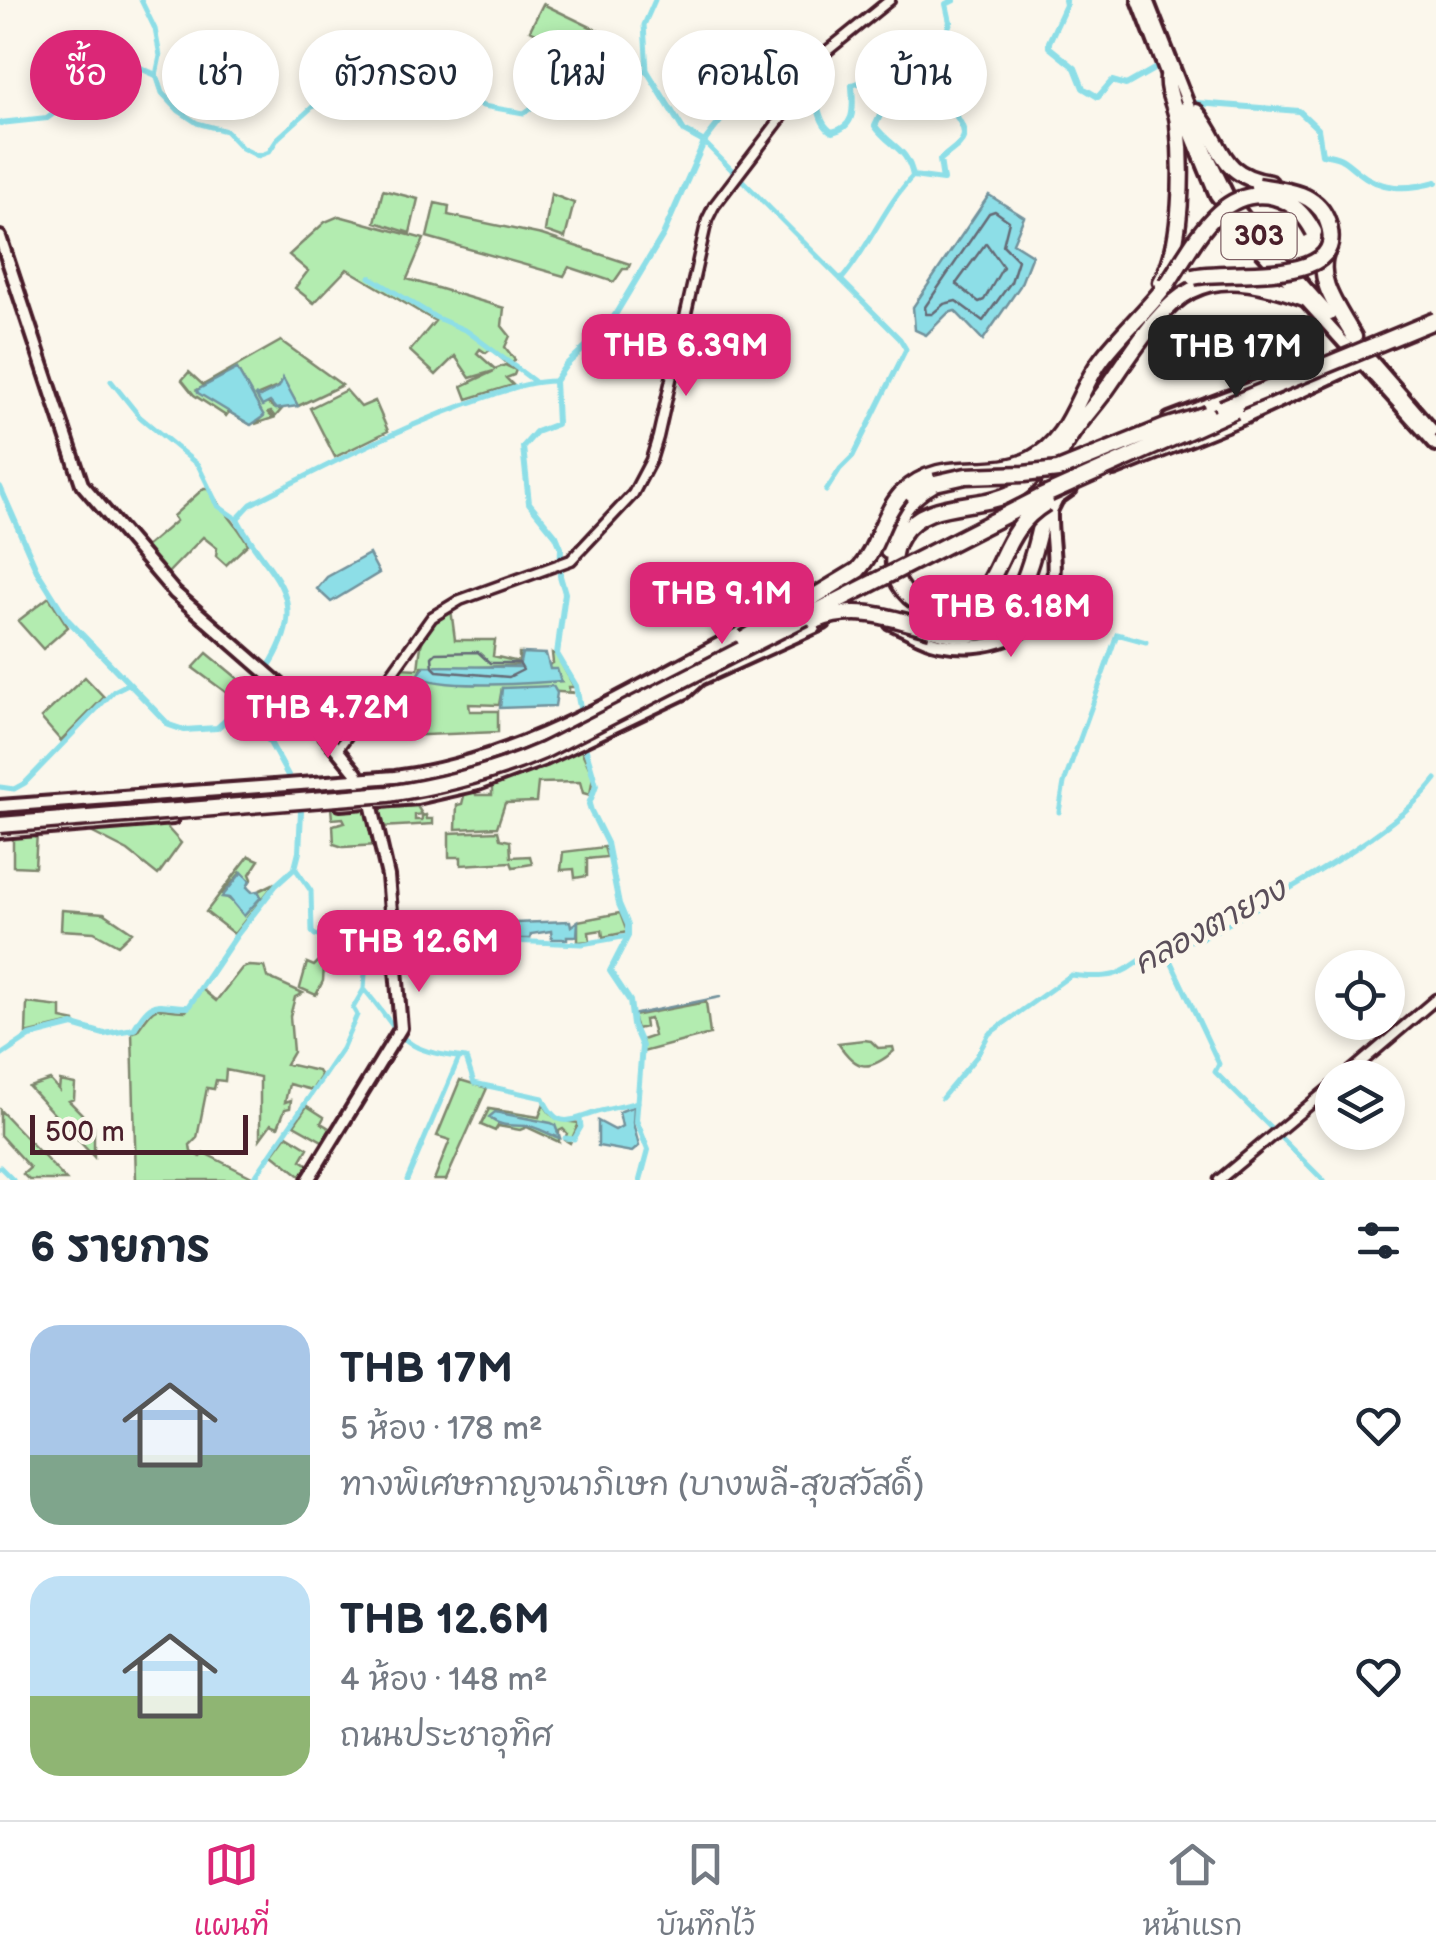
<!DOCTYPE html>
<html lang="th">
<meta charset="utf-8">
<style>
:root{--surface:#fff;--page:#f2f2f3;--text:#1f2937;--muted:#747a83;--line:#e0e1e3;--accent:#db2777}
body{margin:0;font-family:"Balsamiq Sans","Playpen Sans Thai",sans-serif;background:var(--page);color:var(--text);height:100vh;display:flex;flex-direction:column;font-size:38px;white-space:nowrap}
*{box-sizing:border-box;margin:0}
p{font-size:32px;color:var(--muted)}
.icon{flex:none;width:55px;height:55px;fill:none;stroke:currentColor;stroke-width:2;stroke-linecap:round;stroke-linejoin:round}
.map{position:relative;height:1180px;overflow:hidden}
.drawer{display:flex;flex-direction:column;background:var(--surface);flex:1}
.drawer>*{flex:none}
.top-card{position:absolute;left:30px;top:30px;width:1378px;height:90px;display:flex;gap:20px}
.buttons{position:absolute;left:1315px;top:950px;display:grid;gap:20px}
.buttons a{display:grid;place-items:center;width:90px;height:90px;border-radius:50%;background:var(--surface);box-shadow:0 5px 15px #0003;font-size:50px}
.scale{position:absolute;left:30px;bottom:25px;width:218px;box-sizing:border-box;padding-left:10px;border:5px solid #4a1f2b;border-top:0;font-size:28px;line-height:35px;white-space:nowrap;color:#4a1f2b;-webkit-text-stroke:8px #fbf7ec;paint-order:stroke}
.price{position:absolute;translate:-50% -85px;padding:0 22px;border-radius:20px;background:var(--accent);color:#fff;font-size:32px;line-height:65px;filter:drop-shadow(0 2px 5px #0008)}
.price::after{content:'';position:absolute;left:50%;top:60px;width:30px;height:22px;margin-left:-15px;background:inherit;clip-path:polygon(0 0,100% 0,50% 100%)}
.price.on{background:#222;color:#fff}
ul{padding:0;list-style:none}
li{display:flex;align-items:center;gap:30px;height:250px;padding:0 30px}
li+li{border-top:2px solid var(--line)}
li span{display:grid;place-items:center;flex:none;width:280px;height:200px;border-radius:30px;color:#555}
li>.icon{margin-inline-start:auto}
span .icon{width:120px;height:120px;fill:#fffc;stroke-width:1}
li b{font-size:42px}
h2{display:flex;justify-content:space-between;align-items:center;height:120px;padding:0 30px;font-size:42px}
.pill{padding:0 35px;border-radius:45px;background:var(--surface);box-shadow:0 5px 15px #0003;font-size:35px;line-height:90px}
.pill.on{background:var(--accent);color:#fff}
.dock{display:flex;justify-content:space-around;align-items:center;height:140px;border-top:2px solid var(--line);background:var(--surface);font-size:28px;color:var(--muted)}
.dock a{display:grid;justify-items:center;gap:5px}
.dock .on{color:var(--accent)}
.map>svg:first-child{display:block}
</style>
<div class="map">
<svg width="1436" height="1180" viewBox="0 0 1436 1180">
<rect width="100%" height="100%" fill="#fbf7ec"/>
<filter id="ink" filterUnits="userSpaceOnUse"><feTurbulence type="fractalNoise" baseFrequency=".01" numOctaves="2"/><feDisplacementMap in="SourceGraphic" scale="20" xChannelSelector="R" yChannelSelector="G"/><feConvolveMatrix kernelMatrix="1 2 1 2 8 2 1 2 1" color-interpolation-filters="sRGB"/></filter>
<g filter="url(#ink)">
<path fill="#b3ecb0" stroke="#7e866e" stroke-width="2.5" d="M 543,4 L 601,32 L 598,42 L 565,47 L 530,30 Z
M 383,190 L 418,199 L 410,233 L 375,222 Z
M 551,194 L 574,203 L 565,238 L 545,231 Z
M 435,203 L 449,206 L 448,215 L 542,235 L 630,264 L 628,269 L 623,269 L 614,282 L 569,267 L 564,276 L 427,237 Z
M 339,216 L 424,239 L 407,279 L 504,308 L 502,326 L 510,336 L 505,347 L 515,360 L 510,366 L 491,349 L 486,353 L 480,349 L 477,353 L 495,369 L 505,365 L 516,370 L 514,375 L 506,378 L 513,385 L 467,399 L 462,386 L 494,371 L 470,378 L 455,356 L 436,375 L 410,351 L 435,321 L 347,269 L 314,303 L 295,288 L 308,271 L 289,255 L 325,222 Z
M 281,341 L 342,385 L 298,406 L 283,380 L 280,386 L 256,396 L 276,409 L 282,409 L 275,417 L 271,412 L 268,413 L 273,418 L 255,424 L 263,416 L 237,369 L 197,390 L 251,425 L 229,412 L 226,416 L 194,395 L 182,380 L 189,372 L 203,385 Z
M 346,390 L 361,407 L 375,401 L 388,431 L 335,457 L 310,408 Z
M 204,488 L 208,488 C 221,509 236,522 248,544 L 226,565 L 216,556 L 217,548 L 203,537 L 165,576 L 142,550 L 176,521 L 173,516 Z
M 49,597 L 68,627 L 43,649 L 18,621 Z
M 451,609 L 455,640 L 495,640 L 493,656 L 519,662 L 519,653 L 522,653 L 521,665 L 462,668 L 422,666 L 419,678 L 474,684 L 561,681 L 547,666 L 553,663 L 552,653 L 556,654 L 574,687 L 569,687 L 569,691 L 574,693 L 502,688 L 499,705 L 469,704 L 470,711 L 498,711 L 498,732 L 351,738 L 369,712 L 401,711 L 400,702 L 377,700 L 399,668 L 418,669 C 422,637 421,627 451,609 Z
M 207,653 L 247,686 L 239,707 L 235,708 L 239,702 L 193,668 Z
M 85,677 L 104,697 L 61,741 L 41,718 Z
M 580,748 L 593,776 L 590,795 L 583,793 L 580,782 L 538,783 L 536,802 L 505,803 L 497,827 L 456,829 L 457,805 L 462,804 L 466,788 L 474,786 L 476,795 L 492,795 L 492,784 L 499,784 L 499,779 Z
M 370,805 L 378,845 L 343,847 L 334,844 L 333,825 L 345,822 L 343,818 L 332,819 L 331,807 Z
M 417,806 L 422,814 L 415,815 L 415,820 L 422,820 L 422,816 L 426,815 L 427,819 L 433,819 L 433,824 L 381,827 L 376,809 Z
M 163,823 L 181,843 L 158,875 L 128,851 L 85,829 Z
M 498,831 L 500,839 L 510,841 L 511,857 L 530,856 L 532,864 L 513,867 L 511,862 L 461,865 L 461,857 L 449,857 L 449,833 Z
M 37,832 L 35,867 L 13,866 L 13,834 Z
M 604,847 L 607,857 L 587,859 L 587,876 L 575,878 L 574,869 L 561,870 L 563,852 Z
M 249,856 L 259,860 L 250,874 L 252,879 L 250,881 L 241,872 L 222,894 L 246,911 L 261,897 L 258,891 L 275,883 L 234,934 L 206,912 Z
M 62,910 L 104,913 L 132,932 L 118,945 L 94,932 L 61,930 Z
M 620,913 L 627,932 L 603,937 L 602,930 L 589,932 L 590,941 L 578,942 L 578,921 Z
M 325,945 L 336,954 L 331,966 L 324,966 L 323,981 L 316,995 L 300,988 L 307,963 L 314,966 L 319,961 Z
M 249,966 L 264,967 L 267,977 L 303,993 L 295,997 L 290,1016 L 293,1052 L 286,1064 L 318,1071 L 321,1076 L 312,1090 L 289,1084 L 285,1102 L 291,1100 L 290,1108 L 285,1109 L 278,1127 L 271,1124 L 260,1139 L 260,1077 L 226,1070 L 225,1081 L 216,1080 L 214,1089 L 207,1088 L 197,1138 L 190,1145 L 191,1152 L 200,1157 L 204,1153 L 254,1178 L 252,1180 L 136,1180 L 132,1032 L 137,1031 C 160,998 152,1011 186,1011 L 202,989 L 216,1001 L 242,968 Z
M 706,1002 L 710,1034 L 643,1052 L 642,1040 L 654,1036 L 650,1019 L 644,1020 L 645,1027 L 637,1029 L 633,1016 Z
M 27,1003 L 61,1007 L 61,1019 L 76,1022 L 26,1034 Z
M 864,1040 L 871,1041 L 878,1048 L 893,1047 L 894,1051 C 868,1073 856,1070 838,1043 Z
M 50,1080 L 59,1090 L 60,1081 L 75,1084 L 74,1099 L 69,1101 L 94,1126 L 94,1157 L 29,1087 Z
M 460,1080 L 487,1088 L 446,1180 L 434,1180 L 450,1140 L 437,1136 Z
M 544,1103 C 551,1121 563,1121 579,1123 L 570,1143 L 565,1140 L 567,1133 L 563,1129 L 559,1131 L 559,1142 L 527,1127 L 520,1130 L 498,1126 L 495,1131 L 481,1125 L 489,1109 L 539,1117 Z
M 307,1106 L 324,1117 L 321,1123 L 334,1131 L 326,1143 L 294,1125 Z
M 0,1110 L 66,1180 L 29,1180 L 23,1174 L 30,1168 L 0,1135 Z
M 287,1135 L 308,1148 L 301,1160 L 312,1167 L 304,1179 L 273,1154 Z"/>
<path fill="#8ddee7" stroke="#72929c" stroke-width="2.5" d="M 989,195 L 1024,217 L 1013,243 L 1032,255 L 1020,286 L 983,340 L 955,311 L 948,313 L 926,335 L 915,330 L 913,307 Z
M 237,369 L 264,416 L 251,425 L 198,393 L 197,390 Z
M 283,378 L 298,406 L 276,409 L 270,402 L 262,406 L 255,394 L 260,397 L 279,387 Z
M 369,554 L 379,573 L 331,602 L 317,589 L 327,577 Z
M 522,653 L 546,654 L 550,669 L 557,669 L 561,681 C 534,683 435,690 418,675 L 425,666 L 519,667 Z
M 553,686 L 557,693 L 555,706 L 500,708 L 502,688 Z
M 221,795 L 221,804 L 0,828 L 0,811 Z
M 242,872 L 250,881 L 247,887 L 252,892 L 258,891 L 261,897 L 244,916 L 229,898 L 222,897 Z
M 570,921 L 571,926 L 578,921 L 577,936 L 567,936 L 567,939 L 552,939 L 551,931 L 531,934 L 530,939 L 517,939 L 518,934 L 513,933 L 515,923 Z
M 634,1106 L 633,1123 L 639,1146 L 632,1152 L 598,1146 L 598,1121 L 615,1130 L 622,1126 L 619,1112 Z
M 495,1112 L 551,1123 L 555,1125 L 560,1138 C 549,1135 538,1127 528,1126 C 514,1125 500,1128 489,1117 Z"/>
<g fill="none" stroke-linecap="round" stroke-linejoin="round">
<path stroke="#656b76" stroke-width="2.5" d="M 995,211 L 1009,221 L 1003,245 L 1018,260 L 1011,282 L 983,321 L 956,301 L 944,304 L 932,314 L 926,314 L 925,307 L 989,213 Z
M 986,243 L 1003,267 L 984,300 L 979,302 L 956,284 Z
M 478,652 L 490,663 L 519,663 L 523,670 L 509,677 L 437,671 L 433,667 L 432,657 L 436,653 Z"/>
<path stroke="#72929c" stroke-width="2.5" d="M 632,1015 L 720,997"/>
<path stroke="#8ddee7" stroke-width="5" d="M 141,0 L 155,29 L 160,56 L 156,75 L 162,93 L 179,111 L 197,123 L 226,131 L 242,148 L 258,156 L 269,152 L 278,138 L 330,91 L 385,72 L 431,77 L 483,106 L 524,113 L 573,79 L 631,68 L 647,71 L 644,25 L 655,0
M 704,142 L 900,339 L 906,349 L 853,456 L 840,469 L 826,491
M 370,277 L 435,317 L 467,331 L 534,381
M 841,280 C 869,248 884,206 913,176
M 111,381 L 140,417 L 198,465 L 218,506 L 237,519 L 251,504 C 332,463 409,422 495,394 C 516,387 533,381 555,381
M 1103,674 L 1117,634 L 1146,642
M 0,787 L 14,789 L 25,783 L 114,691 L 128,684
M 1059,812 L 1064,783 L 1102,678
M 1164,947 L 1219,1064 L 1215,1072 L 1323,1180
M 368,949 L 441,938 L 582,944 L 628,936
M 364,989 C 405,1037 397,1051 466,1058 L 474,1083 L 543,1098 C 557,1130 569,1121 597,1112 C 611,1108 625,1106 638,1102
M 942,1098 L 977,1056 L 989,1034 L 1071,975 C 1132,982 1123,965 1170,943 C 1179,939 1190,943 1200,939 C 1218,931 1236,919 1254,909 C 1309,878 1399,828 1436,779
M 565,1138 L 574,1139 L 581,1127 L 580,1119
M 0,1167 L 13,1180
M 253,1180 L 342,1049 L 357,1015 L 353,1008 L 364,989 L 367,944 L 315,935 L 312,932 L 311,891 L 295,868
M 407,1180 L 459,1058"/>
<path stroke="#8ddee7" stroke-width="6" d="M 1065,0 L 1066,5 L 1049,42 L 1049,47 L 1075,68 L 1083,88 L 1098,97 L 1112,81 L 1126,85 L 1154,69
M 647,71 L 684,131 L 704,142
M 1197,103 L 1299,111 L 1318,129 L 1322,154 C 1342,157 1342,159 1357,171 C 1381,191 1408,190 1436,182
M 0,123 L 47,118 L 70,101 L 131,69 L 138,67 L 156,75
M 0,487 L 37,571 L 67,619 L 169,725 L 184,730 L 217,728 L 242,706
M 582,718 L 576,686 L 557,654 L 565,593 L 560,576 L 561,548 L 556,536 L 529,503 L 523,447 L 536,432 L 557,424 L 555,381 L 566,365 L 609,325 L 663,235 L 704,142 L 721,120 L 726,82 L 737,49 L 751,52 L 763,69 C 777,72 793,72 804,80 C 821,93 814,121 832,132 C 857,127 853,106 852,85 L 879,75 L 888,79 L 887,101 L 875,126 C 890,147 908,148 913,176 L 943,180 L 940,160 C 959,143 975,140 954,113 L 933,111 L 927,74 L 938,60 L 952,53 L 956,43 L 945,37 L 950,22 L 946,4 L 954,0
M 583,740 L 596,785 L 589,804 L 591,811 L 607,843 L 619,904 L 628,925 L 628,936 L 610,971 L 630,1001 L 633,1025 L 642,1046 L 636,1120 L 648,1150 L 640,1180
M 0,1056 L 30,1036 L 73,1025 L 104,1034 L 134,1029 C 154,995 156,1007 188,1007 L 236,936 L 276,885 L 295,868 L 299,852 L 301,811 L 296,790 L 266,735 L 242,706 C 245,686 262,678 272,661 C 312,592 266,574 237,519"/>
<g stroke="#4a1f2b" stroke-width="15">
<path id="minor" d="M 337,750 L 432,617 L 460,600 L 571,560 L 633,494 L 651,460 L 658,437 L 707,220 L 714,206 L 804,88 L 827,51 L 890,0
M 1343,1078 L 1436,999
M 1219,1180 L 1332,1086"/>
</g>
<g stroke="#4a1f2b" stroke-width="18">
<path id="major" d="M 1138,0 L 1170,83
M 1147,0 L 1208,155 L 1228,196 L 1254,230 L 1330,315
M 1180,108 L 1216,195 L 1244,232 L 1436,445
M 0,237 L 82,484 L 175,593 L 293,696 L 356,773 L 371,803 L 388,876 L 401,1028 L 308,1180
M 1372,361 L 1433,431
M 1169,419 L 1275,379
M 1114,470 L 1246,417 L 1364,362
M 890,623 C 906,629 922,641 939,644 C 984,653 1042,639 1052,588 C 1057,563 1050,536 1051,511 L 1057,499 L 1071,489
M 340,804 L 417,798 L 478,784 L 545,759 L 686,692 L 700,679 L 824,623
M 0,806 L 395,777 C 527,760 643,682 759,623
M 0,832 L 173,818"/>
</g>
<g stroke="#4a1f2b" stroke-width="21">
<path id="highway" d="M 1196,112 C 1224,144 1217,175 1270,183
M 1328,249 C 1313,279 1340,311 1354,337
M 1161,282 C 1183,246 1183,166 1178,124 C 1177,108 1166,93 1168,77
M 1235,410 L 1262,400
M 901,494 C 944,453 986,482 1031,459 C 1071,439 1077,392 1101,360 C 1121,333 1147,311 1167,284
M 888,551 C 892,520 907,498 935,483
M 976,601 C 927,632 873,581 901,536 C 926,497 978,511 1014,492 C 1035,480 1044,458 1060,440
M 931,629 C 943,632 956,636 969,635 C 1035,625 1038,507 1058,459 C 1069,431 1094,408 1110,384 C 1171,295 1193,256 1307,299
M 724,650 L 744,639"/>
</g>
<use href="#minor" stroke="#fbf7ec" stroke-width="8"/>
<use href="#major" stroke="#fbf7ec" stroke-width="10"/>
<use href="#highway" stroke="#fbf7ec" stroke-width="14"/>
<g stroke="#4a1f2b" stroke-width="21" stroke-linecap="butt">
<path id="highway-bridge" d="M 1193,277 C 1225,267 1357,290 1326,218 C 1314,191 1283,190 1258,186
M 1167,284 C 1192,248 1219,184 1274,197 C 1293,202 1305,215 1314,232
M 1222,408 L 1436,320
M 935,483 L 966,476 L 1024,474 L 1058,470 L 1165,427 L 1207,414
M 976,601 C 1006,567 1003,529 1046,503
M 815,621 C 855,604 892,618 931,629
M 744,639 L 858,570 C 878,548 881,517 901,494
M 0,825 L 388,794 C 442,786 493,773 543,751 L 1041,497 L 1235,410"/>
</g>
<use href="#highway-bridge" stroke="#fbf7ec" stroke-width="14"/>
</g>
</g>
<g text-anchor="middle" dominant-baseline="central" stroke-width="9" stroke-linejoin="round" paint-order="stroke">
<rect fill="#fbf7ec" stroke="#7f6065" stroke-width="2.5" x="1221.5" y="213" width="75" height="46" rx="8"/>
<g font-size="28" font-weight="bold" fill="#4a1f2b">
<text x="1259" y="236">303</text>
</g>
<g font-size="32" font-style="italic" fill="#5b4f5a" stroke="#fbf7ec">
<text transform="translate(1210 927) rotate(-28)">คลองตายวง</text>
</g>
</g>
</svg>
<div class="buttons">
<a><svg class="icon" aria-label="locate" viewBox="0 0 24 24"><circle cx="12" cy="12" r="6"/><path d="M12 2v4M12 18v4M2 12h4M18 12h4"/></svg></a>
<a><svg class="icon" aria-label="layers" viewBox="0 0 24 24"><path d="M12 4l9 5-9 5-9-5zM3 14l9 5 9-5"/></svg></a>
</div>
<div class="scale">500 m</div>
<b class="price" style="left:686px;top:399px">THB 6.39M</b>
<b class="price on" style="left:1236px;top:400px">THB 17M</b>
<b class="price" style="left:722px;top:647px">THB 9.1M</b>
<b class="price" style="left:1011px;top:660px">THB 6.18M</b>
<b class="price" style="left:328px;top:761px">THB 4.72M</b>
<b class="price" style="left:419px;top:995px">THB 12.6M</b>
<div class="top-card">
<a class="pill on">ซื้อ</a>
<a class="pill">เช่า</a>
<a class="pill">ตัวกรอง</a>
<a class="pill">ใหม่</a>
<a class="pill">คอนโด</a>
<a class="pill">บ้าน</a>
</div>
</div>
<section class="drawer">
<h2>6 รายการ<svg class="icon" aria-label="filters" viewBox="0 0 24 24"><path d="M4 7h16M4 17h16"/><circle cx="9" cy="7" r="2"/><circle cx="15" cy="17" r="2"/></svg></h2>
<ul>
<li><span style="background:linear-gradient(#a9c7e8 65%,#7fa58c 0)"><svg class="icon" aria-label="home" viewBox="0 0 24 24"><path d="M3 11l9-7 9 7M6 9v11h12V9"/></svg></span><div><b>THB 17M</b><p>5 ห้อง · 178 m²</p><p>ทางพิเศษกาญจนาภิเษก (บางพลี-สุขสวัสดิ์)</p></div><svg class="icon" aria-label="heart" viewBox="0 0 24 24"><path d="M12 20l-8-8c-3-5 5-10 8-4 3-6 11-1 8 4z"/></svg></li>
<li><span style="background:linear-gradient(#bfe0f5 60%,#8fb573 0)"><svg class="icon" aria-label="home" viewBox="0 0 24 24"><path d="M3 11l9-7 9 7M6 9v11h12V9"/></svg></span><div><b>THB 12.6M</b><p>4 ห้อง · 148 m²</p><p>ถนนประชาอุทิศ</p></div><svg class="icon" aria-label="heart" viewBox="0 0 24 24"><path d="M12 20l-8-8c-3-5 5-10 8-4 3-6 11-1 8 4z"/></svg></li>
</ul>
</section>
<nav class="dock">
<a class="on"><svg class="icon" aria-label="map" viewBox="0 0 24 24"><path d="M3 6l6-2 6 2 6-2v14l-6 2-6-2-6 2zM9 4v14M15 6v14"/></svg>แผนที่</a>
<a><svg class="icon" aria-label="saved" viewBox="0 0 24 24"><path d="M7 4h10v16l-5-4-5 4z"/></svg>บันทึกไว้</a>
<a><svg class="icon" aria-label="home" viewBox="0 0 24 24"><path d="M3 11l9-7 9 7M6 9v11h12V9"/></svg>หน้าแรก</a>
</nav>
